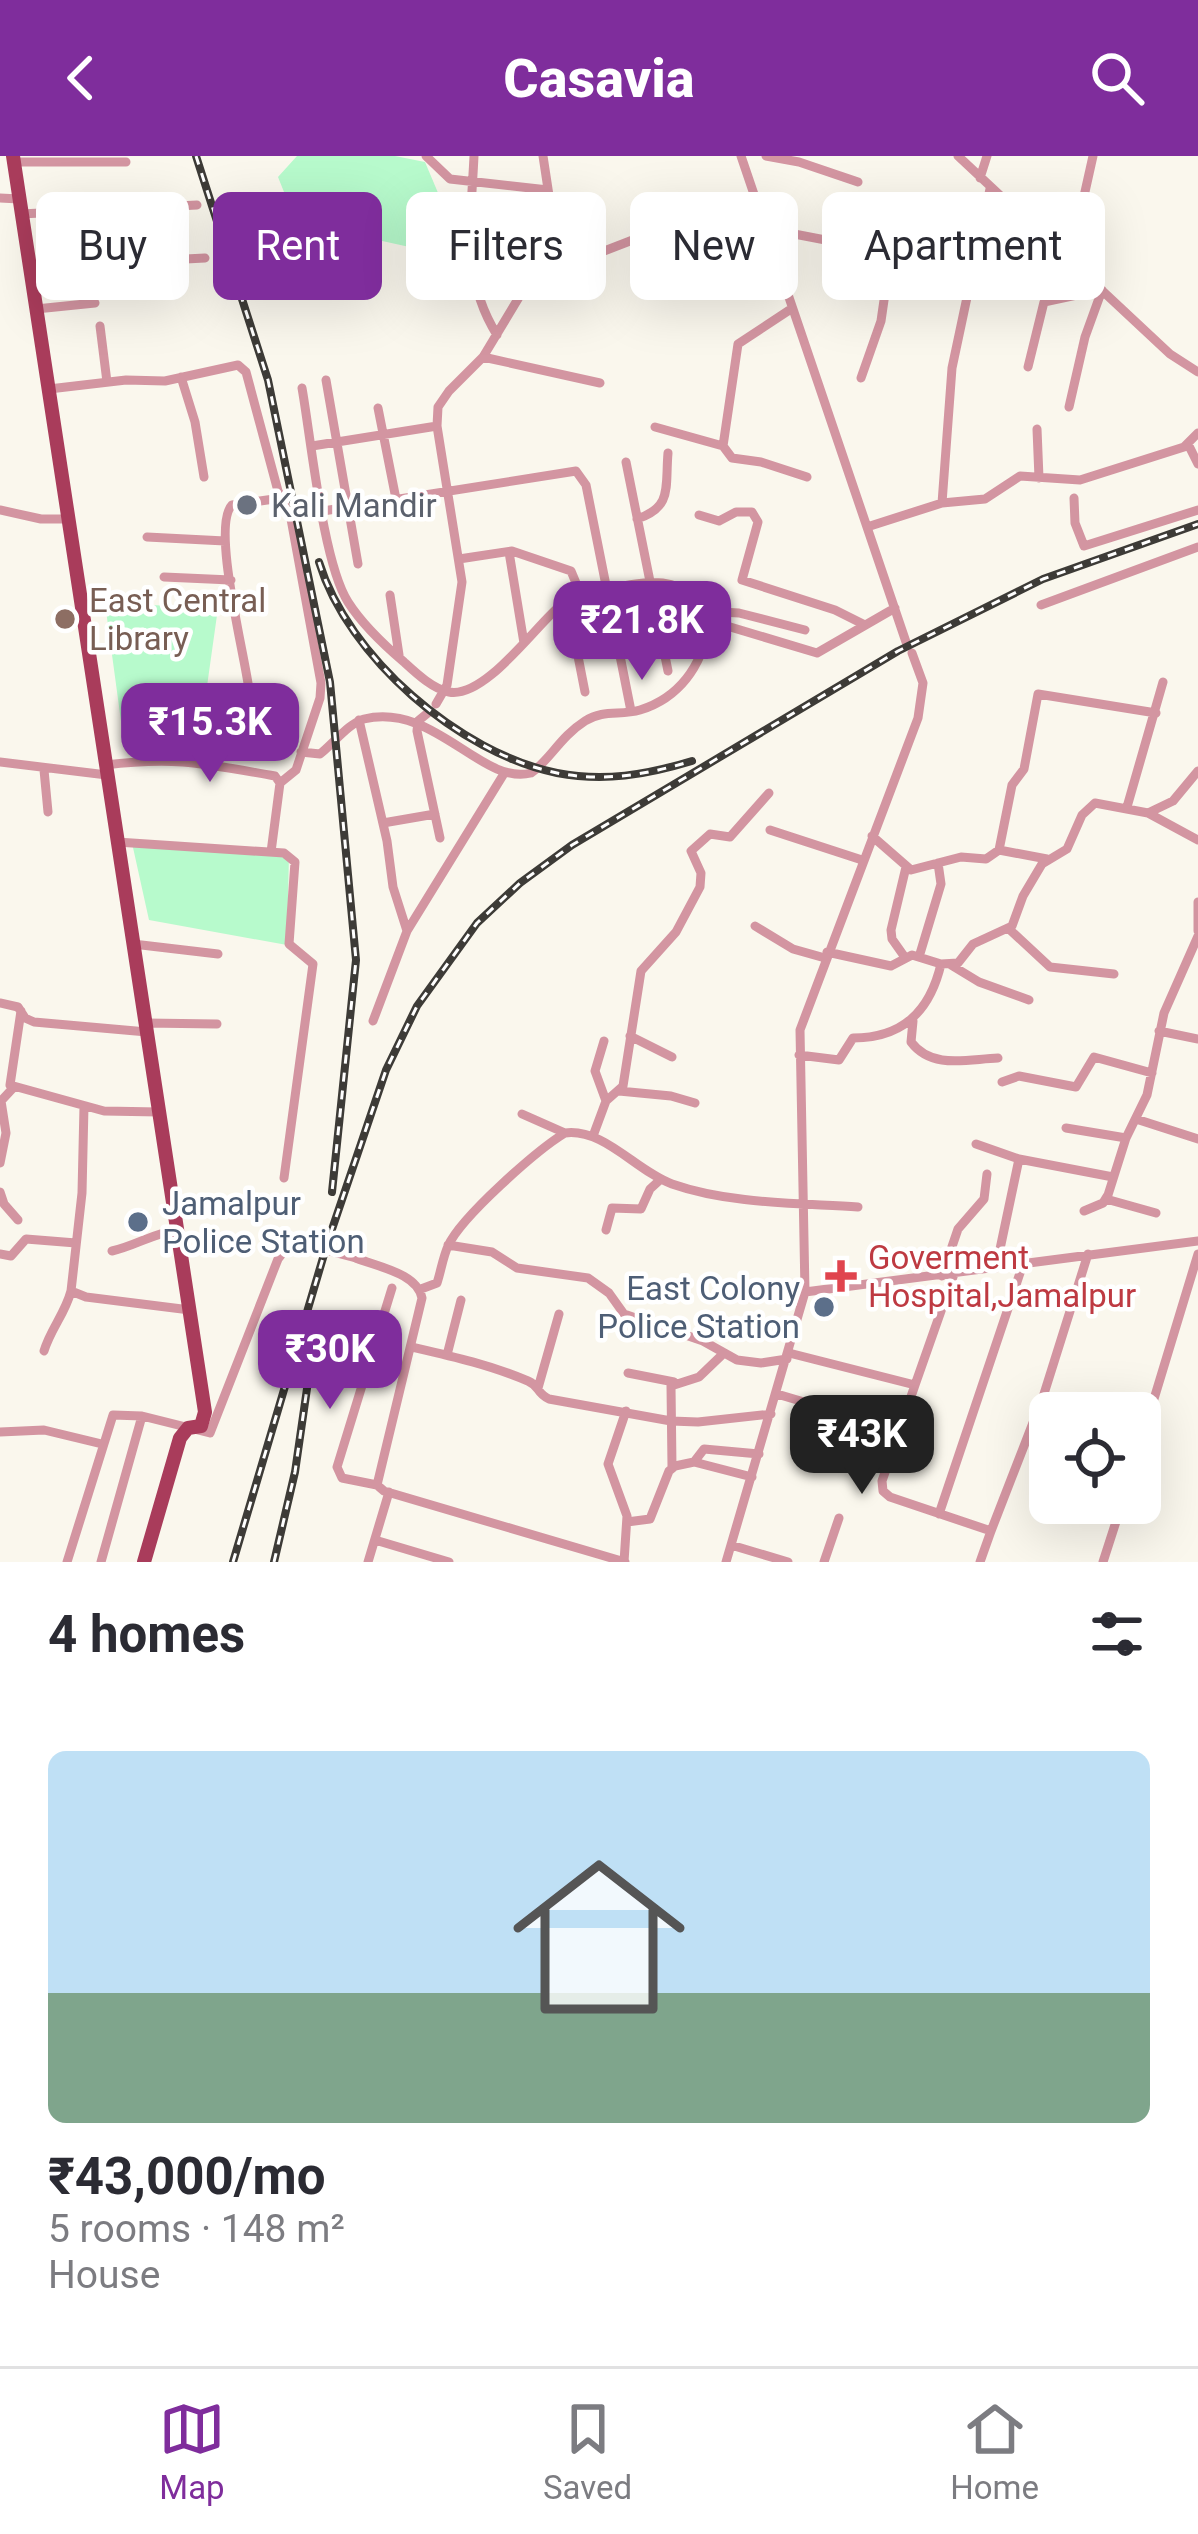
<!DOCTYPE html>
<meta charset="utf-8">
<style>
:root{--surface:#fff;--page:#f7f7f7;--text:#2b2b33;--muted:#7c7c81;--line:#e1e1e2;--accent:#7f2d9c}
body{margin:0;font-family:Roboto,sans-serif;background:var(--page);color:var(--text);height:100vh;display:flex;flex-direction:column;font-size:45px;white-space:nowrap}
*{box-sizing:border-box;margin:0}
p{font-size:39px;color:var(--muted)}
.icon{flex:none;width:66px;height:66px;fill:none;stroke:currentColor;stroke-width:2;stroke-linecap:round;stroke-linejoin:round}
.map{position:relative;height:1406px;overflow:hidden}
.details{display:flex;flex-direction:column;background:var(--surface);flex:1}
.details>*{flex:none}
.guide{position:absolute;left:36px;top:36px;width:1128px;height:108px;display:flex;gap:24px}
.buttons{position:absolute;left:1029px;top:1236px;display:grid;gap:24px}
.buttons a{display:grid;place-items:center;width:132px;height:132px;border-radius:18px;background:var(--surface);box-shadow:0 12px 48px #0002;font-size:60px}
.price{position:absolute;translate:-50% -102px;padding:0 27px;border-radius:24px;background:var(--accent);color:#fff;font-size:39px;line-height:78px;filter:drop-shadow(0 3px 6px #0008)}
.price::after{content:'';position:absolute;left:50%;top:72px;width:36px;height:27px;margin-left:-18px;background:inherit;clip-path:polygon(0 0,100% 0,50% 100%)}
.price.selected{background:#222;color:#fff}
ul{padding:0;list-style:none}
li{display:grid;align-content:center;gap:24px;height:636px;padding:0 48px}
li+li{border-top:3px solid var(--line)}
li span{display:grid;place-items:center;height:372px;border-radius:18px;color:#555}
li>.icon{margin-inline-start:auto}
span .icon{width:216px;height:216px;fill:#fffc;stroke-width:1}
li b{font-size:51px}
h2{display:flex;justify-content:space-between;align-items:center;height:144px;padding:0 48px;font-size:51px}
.chip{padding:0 42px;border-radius:18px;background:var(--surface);box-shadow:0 12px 48px #0002;font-size:42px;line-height:108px}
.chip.selected{background:var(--accent);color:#fff}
header{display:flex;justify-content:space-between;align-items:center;height:156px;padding:0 48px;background:var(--accent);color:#fff;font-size:54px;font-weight:800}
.tabs{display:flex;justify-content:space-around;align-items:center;height:168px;border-top:3px solid var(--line);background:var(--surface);font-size:33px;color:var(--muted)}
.tabs a{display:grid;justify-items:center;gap:6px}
.tabs .selected{color:var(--accent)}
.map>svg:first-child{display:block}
</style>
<header><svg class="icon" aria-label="back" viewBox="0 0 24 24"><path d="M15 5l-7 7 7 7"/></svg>Casavia<svg class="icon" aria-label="search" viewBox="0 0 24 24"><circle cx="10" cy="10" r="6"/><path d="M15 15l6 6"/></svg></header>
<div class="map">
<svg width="1198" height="1406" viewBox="0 0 1198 1406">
<rect width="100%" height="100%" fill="#faf7ed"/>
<path fill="#b7facc" d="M 297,0 L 395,0 L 425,6 L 444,51 L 414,92 L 296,66 L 278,21 Z
M 105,447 L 218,452 L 200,580 L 123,580 Z
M 132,687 L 289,698 L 287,789 L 149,764 Z"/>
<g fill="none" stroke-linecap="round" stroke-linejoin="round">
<path stroke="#d395a1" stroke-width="9" d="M 426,0 L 450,23 L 548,34
M 474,0 C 471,65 461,122 497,179
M 543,0 L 560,112
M 741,0 L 906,486
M 766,0 L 799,6 L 858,26
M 958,0 L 1170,198 L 1198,216
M 14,6 L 126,6
M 980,22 L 987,0
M 0,42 L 19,43
M 86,55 L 90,108
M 21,58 L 197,49
M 763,72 L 971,112
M 1065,99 L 1078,67 L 1093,0
M 30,111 L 205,102
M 36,153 L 95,147
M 791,153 L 738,188 L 723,290 L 732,302 L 761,306 L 807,321
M 100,170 L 107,226
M 483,201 L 600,227
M 1028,211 L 1044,146 L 1086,137 L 1093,126
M 181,221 L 195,266 L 204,321
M 861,222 L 881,165 L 891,96
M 326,224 L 358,408
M 49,233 L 126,224 L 165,225 L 238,209 L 246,216 L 278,335 L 291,363 L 321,527 L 320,542 L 296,614 L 280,627
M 1069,251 L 1085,181 L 1102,134
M 378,252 L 396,343
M 655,271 L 723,290
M 1037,273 L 1039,322
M 1188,288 L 1198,308
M 312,290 L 437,270
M 626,306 L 668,515
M 1074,342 L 1075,367 L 1084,390 L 1198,354
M 942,347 L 952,212 L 990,33
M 0,354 L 41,363 L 68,363
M 323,355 L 576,315 L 586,329 L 631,555
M 699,359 L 719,365 L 736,356 L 752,356 L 758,366 L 742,424 L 835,454 L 865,469
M 637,363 C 673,351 665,331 668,297
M 867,371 L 942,347 L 985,343 L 1020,320 L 1080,324 L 1184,291 L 1198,277
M 147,381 L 225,385
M 509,396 L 524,487
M 459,403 L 512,395 L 571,415 L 581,439
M 164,421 L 231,424
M 390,439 L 399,499
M 567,444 L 585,536
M 1041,449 L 1198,391
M 702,455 L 739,457 L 805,474
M 707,464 L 817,497 L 895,452
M 249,534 C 245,499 211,370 232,349 L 281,342
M 436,548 L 447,529 L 462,426 L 437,270 L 438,251 L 449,235 L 483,201 L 524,133 L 537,121 L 661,73 L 706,83 L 759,60
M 429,556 L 418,565 L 417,575 L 440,682
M 359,564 L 387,685 L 393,731 L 407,775 L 373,865
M 301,596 L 320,598 C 333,588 349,567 364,563 C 434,546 482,630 531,617 C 550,604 560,581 585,565 C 604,553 620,560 640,554 C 679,542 702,510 708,471 C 693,419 656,423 613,432 C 596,435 575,437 561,449 C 536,469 485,543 449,536 C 433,533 416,517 404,506 C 384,489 362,468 348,446 C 323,407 311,283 302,232
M 0,606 L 107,619
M 105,609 C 177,600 206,608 275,620 L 280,627 L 271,696
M 44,614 L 48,656
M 1127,651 L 1163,526
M 1148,657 L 1173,645 L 1198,615
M 383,667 L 435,658
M 770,674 L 862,704
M 872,680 L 911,714 L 961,701 L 986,703 L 999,694 L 1047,703
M 117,686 L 284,697 L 295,706 L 289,788 L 313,808 L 284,1022
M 999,694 L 1012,629 L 1024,613 L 1038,538 L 1156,557
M 1198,746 L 1198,775
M 755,770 L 793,793 L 825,802
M 1009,773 L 1050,811 L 1114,818
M 407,775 L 505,616
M 133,788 L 218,798
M 827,796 L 891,810 L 912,799 L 941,808 L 958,807 L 973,788 L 1012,770 L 1023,740 L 1042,708 L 1067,693 L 1082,659 L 1095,647 L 1148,657 L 1198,684
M 904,800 L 892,783 L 891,774 L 906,711
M 919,801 L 941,728 L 938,707
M 951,809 L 979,826 L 1029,844
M 0,847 L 18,851 L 25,862 L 34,866 L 147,876
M 21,855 L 10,929 L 104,955 L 159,956
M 913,865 L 911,886 C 932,914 968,903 998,902
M 146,867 L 217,868
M 1159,875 L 1198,883
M 630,880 L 672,901
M 604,885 L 595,915 L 606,945
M 799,899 L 839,904 L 853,882 C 903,882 930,855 941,808
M 1002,926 L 1019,920 L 1076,931 L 1094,901 L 1152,917
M 619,935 L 671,940 L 695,947
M 84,950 L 82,1037 L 71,1135 L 86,1141 L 190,1154
M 522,958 L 565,977
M 1136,963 L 1198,983
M 1066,972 L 1126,982
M 593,980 L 606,945 L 623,930 L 641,815 L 676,776 L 700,731 L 701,717 L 691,695 L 710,678 L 730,681 L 769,637
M 976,988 L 1019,1003
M 0,1007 L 6,977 L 1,945 L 14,931
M 0,1036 L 4,1048 L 18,1064
M 1106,1043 L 1156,1057
M 1084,1055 L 1103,1047 L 1108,1039 L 1126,982 L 1147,939 L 1164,857 L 1198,780
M 606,1074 L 612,1052 L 641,1053 L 650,1033 L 661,1023
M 448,1089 L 492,1096 L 517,1112 L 588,1122 L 609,1137 L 624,1158 L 703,1185 L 737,1204 L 761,1207 L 787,1203
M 112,1095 C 135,1090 154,1077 177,1074
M 0,1098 L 11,1100 L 26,1083 L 76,1087
M 356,1102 C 378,1111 417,1117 422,1142 L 377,1329 L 384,1335 L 625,1406
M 996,1112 L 1019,1003 L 1113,1021
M 942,1120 L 958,1073 L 984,1043 L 987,1018
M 421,1133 L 437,1127 C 441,1115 443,1101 448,1090 C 461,1061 537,994 565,977 C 604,972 636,1015 672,1028 C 729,1048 798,1047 858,1051
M 805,1136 L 1198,1085
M 412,1191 C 451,1200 491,1209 528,1225 C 540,1230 536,1237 549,1243 L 671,1265 L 698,1266 L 771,1258
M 44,1195 C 51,1172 65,1158 71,1135
M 789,1197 L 915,1229 L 954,1118
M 447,1199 L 461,1144
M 628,1217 L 674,1226
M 915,1229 L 882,1325 L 883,1335 L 890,1341 L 991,1375 L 980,1406
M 538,1232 L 559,1158
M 777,1238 L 831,1254
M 0,1276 L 44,1274 L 102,1288
M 1140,1289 L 1198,1098
M 694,1306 L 752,1321
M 672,1311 L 671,1230 L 699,1221 L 724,1197
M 377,1329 L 342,1322 L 337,1311 L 392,1132
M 939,1358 L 1023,1108
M 627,1366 L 650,1363 L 669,1315 L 675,1310 L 694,1306 L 704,1293 L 759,1298
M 991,1375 L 1043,1241 L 1088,1098
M 375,1384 L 449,1406
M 731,1389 L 788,1406
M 67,1406 L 113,1259 L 142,1260 L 210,1277 L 278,1103 L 288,1090 L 306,1089
M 101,1406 L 142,1260
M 368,1406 L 389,1336
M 624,1406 L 627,1360 L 608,1308 L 626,1255
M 726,1406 L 805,1136 L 800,874 L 918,562 L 923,527 L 912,497
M 824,1406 L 839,1362
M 1103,1406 L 1122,1347"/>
<path stroke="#a93c5b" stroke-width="14" d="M 13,0 L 205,1256 L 201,1270 L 188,1272 L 180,1282 L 144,1406"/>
<g stroke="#3d3b37" stroke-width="8">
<path id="rail" d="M 196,0 L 268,224 L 330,526 L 356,804 L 332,1036
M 319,406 C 348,501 459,597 557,617 C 604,626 646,619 692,605
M 233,1406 L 328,1085 L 386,914 L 417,850 L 477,767 L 520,727 L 572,689 L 898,495 L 1043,423 L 1198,368
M 274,1406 L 295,1316 L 316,1170"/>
</g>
<use href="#rail" stroke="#fff" stroke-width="3" stroke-dasharray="9" stroke-linecap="butt"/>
<path stroke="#d395a1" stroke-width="9" d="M 306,1089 L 356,1102"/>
</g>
<circle fill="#6b7280" stroke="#fff" stroke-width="4.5" cx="247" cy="349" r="12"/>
<circle fill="#8d6e63" stroke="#fff" stroke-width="4.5" cx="65" cy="463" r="12"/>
<g fill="#5c6f8a" stroke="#fff" stroke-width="4.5">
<circle cx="138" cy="1066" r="12"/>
<circle cx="824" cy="1151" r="12"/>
</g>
<path fill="#e0444e" stroke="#fff" stroke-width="4.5" d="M835 1102h12v12h12v12h-12v12h-12v-12h-12v-12h12z"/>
<g text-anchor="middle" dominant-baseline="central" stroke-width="9" stroke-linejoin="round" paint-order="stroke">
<g font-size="33" fill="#5b616d" stroke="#fff" text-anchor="start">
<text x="271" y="349">Kali Mandir</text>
</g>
<g font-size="33" fill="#785e54" stroke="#fff" text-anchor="start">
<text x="89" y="444">East Central<tspan x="89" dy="38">Library</tspan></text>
</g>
<g font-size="33" fill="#4e5e75" stroke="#fff" text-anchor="start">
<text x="162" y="1047">Jamalpur<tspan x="162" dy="38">Police Station</tspan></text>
<text x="800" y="1132" text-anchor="end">East Colony<tspan x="800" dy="38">Police Station</tspan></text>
</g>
<g font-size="33" fill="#be3a42" stroke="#fff" text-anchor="start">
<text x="868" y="1101">Goverment<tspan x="868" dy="38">Hospital,Jamalpur</tspan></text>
</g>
</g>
</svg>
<div class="buttons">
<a><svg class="icon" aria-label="locate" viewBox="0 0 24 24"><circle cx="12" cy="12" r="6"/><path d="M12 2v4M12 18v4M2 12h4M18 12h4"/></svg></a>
</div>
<b class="price" style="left:642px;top:527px">₹21.8K</b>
<b class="price" style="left:210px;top:629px">₹15.3K</b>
<b class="price" style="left:330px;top:1256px">₹30K</b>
<b class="price selected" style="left:862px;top:1341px">₹43K</b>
<div class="guide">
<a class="chip">Buy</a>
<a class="chip selected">Rent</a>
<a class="chip">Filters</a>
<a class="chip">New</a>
<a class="chip">Apartment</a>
</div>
</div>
<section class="details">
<h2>4 homes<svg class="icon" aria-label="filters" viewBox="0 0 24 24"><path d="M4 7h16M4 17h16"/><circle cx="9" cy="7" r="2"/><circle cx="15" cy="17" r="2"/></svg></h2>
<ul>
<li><span style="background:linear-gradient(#bfe0f5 65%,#7fa58c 0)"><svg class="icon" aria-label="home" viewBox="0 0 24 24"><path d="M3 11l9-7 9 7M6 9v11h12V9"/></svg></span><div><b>₹43,000/mo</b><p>5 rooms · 148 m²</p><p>House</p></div></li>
</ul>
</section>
<nav class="tabs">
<a class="selected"><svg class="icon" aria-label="map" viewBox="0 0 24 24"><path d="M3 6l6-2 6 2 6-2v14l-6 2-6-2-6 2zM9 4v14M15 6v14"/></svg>Map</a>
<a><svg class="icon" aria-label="saved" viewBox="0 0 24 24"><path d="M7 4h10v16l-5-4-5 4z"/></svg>Saved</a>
<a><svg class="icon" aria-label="home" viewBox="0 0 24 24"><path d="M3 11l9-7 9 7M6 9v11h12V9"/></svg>Home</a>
</nav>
